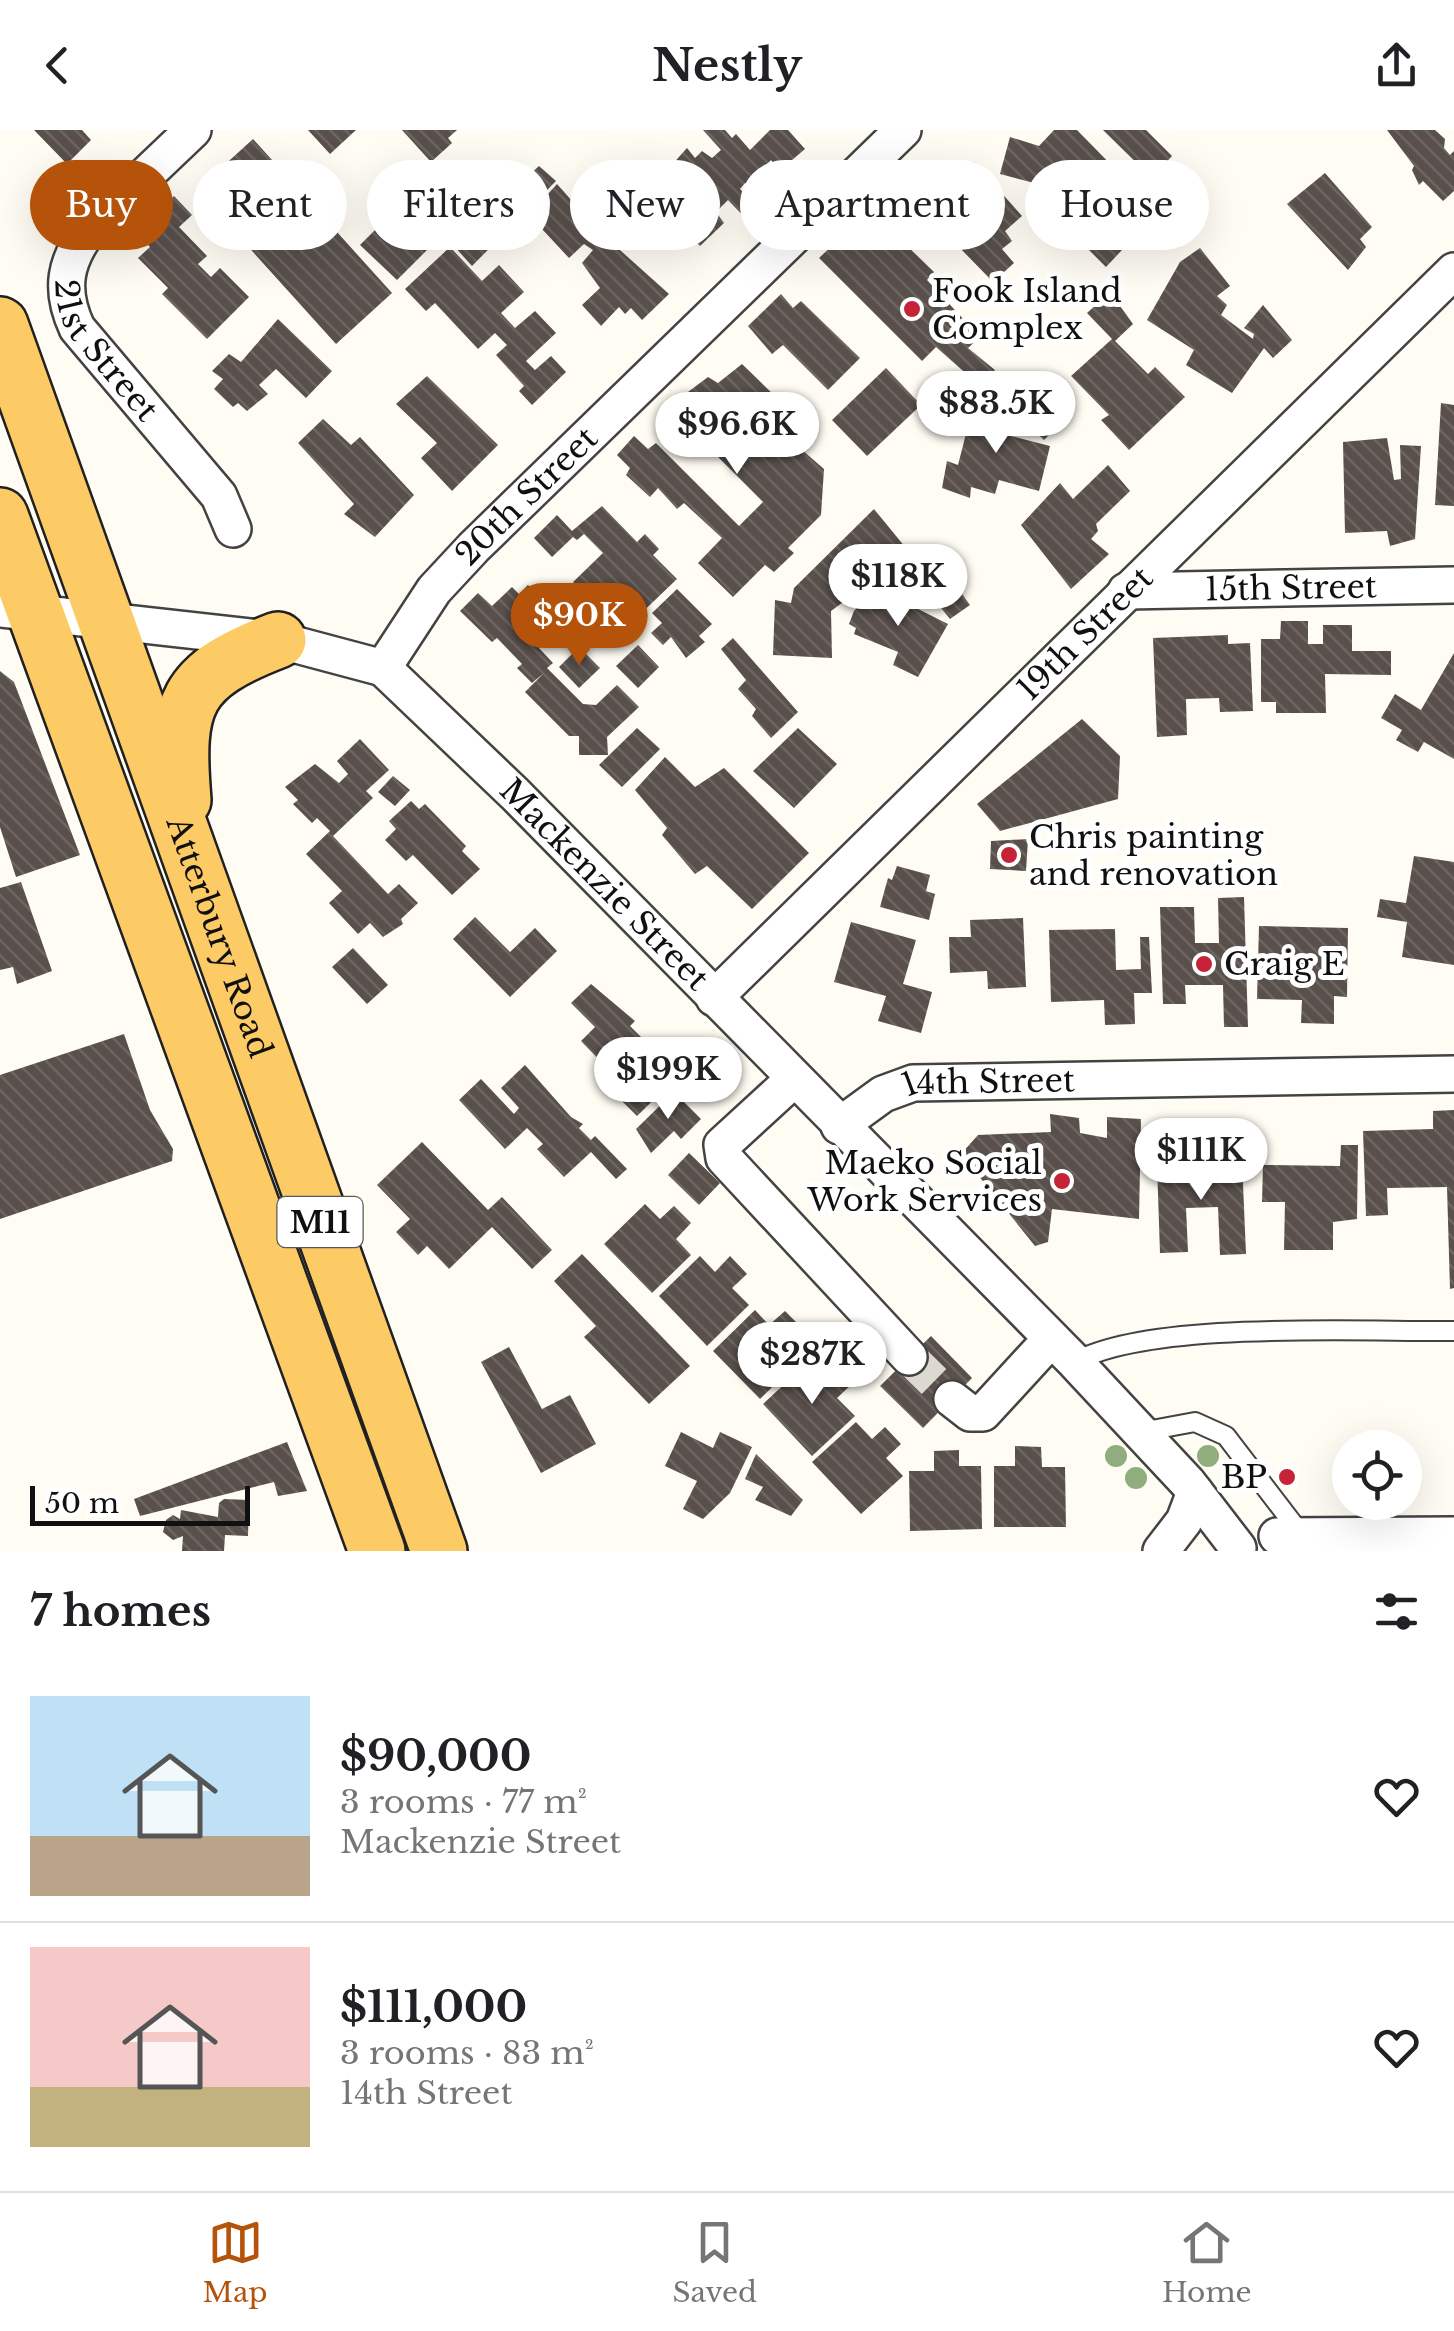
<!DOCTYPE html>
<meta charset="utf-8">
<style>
:root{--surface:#fff;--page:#f6f6f6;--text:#202124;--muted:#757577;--line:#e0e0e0;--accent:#b45309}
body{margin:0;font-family:"Libre Baskerville",serif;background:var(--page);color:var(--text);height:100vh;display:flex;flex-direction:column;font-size:38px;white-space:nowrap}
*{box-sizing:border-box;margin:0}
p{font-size:32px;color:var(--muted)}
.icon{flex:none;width:55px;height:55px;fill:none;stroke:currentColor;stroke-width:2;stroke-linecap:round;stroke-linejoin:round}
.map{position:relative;height:1421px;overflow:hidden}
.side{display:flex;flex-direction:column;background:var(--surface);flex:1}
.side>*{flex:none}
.guide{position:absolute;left:30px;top:30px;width:1395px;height:90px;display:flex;gap:20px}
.controls{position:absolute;left:1332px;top:1300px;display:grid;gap:20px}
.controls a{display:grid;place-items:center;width:90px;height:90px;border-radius:50%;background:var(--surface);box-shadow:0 10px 40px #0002;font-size:50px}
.scale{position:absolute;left:30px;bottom:25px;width:220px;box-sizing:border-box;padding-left:10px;border:5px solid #101010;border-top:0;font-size:28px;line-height:35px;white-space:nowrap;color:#101010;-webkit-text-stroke:8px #fff;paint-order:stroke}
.price{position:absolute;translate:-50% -85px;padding:0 22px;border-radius:35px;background:#fff;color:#222;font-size:32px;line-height:65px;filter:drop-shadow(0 2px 5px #0008)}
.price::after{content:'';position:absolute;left:50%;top:60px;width:30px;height:22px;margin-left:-15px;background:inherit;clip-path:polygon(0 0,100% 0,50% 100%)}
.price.on{background:var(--accent);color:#fff}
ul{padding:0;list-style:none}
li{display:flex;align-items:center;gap:30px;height:250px;padding:0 30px}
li+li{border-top:2px solid var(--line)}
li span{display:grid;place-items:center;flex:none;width:280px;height:200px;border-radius:0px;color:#555}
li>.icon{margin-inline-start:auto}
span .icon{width:120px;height:120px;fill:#fffc;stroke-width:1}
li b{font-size:42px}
h2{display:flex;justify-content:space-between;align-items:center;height:120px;padding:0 30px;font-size:42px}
.tag{padding:0 35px;border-radius:45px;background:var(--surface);box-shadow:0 10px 40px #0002;font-size:35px;line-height:90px}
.tag.on{background:var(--accent);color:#fff}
header{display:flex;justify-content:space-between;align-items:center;height:130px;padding:0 30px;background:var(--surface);font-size:45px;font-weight:700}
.dock{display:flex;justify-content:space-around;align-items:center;height:140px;border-top:2px solid var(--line);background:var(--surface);font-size:28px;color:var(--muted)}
.dock a{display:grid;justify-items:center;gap:5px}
.dock .on{color:var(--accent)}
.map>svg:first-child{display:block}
</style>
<header><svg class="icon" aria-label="back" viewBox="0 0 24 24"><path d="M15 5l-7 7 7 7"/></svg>Nestly<svg class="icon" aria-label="share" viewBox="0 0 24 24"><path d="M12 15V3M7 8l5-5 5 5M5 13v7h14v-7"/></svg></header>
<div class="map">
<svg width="1454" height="1421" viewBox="0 0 1454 1421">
<defs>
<pattern id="building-back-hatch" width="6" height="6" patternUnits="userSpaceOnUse" patternTransform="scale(2.5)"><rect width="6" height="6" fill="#59504c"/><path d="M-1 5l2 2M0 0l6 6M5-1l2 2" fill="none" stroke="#6c6561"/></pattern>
</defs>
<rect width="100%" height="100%" fill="#fffcf3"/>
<path fill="url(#building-back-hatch)" d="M 34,0 L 82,0 L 91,10 L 67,34 Z
M 308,0 L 356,0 L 330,24 Z
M 402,0 L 457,0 L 448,8 L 452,13 L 431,32 Z
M 703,0 L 725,0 L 732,8 L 736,4 L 750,20 L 770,0 L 788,0 L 805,19 L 779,41 L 771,30 L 764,37 L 773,46 L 755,64 L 745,53 L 740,59 L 767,87 L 755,98 L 728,70 L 716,82 L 724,93 L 700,116 L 674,89 L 687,76 L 661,47 L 687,18 L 695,28 L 702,21 L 712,28 L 721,20 Z
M 1054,0 L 1077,0 L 1122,46 L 1101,65 L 1112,78 L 1085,105 L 1038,54 L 1000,44 L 1010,7 L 1039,16 Z
M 1103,0 L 1146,0 L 1172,26 L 1152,48 Z
M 1387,0 L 1435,0 L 1445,9 L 1444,18 L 1450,25 L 1454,21 L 1454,61 L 1443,71 L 1423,51 L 1419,55 L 1412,40 L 1414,36 Z
M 253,9 L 392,163 L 336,214 L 197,60 Z
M 974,32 L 1022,86 L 1005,101 L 1012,111 L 1002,119 L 1014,133 L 993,152 L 922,79 Z
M 539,36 L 556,51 L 472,136 L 453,115 Z
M 411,42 L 426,56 L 401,81 L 385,68 Z
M 1325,43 L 1372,97 L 1360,109 L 1366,117 L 1348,140 L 1287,74 Z
M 557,54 L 589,90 L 582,97 L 595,111 L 601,103 L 669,164 L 642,190 L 631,178 L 625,184 L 619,177 L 601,196 L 582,175 L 600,158 L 582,133 L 593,120 L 584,114 L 569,128 L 529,85 Z
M 174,66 L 192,85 L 179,97 L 207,126 L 198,134 L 211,147 L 220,138 L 249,167 L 207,209 L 162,164 L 168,158 L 138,128 L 150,117 L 137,103 Z
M 870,80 L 934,142 L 927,150 L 980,207 L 968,218 L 995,240 L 979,255 L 936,217 L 922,231 L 819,128 Z
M 393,82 L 412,101 L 421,92 L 438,109 L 397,150 L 360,115 Z
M 1118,86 L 1137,104 L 1106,137 L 1087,118 Z
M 450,117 L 482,151 L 499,135 L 524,162 L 501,183 L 515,198 L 535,181 L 556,203 L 526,231 L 535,240 L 551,226 L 566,242 L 532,275 L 519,261 L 524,256 L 496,225 L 507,215 L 495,203 L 478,219 L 435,173 L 426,181 L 405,159 Z
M 1200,118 L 1230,156 L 1217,166 L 1227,175 L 1221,185 L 1253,209 L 1254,204 L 1244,198 L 1263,175 L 1292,210 L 1273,228 L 1264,218 L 1232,263 L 1186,235 L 1194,220 L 1147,190 L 1180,132 Z
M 1110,162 L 1133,194 L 1115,211 L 1148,244 L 1155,237 L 1185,267 L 1129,320 L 1101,290 L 1109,285 L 1071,246 L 1112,209 L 1087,183 Z
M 781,164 L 793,178 L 801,171 L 860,228 L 828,260 L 783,215 L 772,224 L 748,196 Z
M 278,189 L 332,241 L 306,268 L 276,239 L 259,255 L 268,264 L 247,281 L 238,273 L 233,277 L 214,259 L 223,249 L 212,241 L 229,224 L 241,232 Z
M 742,234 L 775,266 L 757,281 L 824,339 L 821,385 L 788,418 L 794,423 L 774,442 L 765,435 L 733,467 L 698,433 L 722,408 L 684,373 L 677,379 L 658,358 L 650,367 L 626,345 L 630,338 L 617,325 L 634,306 L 648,319 L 656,313 L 739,396 L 763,372 L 668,277 L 708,247 L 718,253 Z
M 886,238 L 921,275 L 867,326 L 832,290 Z
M 1028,244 L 1068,286 L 1044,310 L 1023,290 L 1032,281 L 1013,258 Z
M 427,246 L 498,315 L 452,361 L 421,328 L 437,313 L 396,274 Z
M 986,270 L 1018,279 L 1011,306 L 1050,316 L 1039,361 L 999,350 L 995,364 L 971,357 L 970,368 L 942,358 L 947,331 L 958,335 L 968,296 L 980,298 Z
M 1441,273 L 1454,275 L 1454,376 L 1435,375 Z
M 323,289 L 351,315 L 360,307 L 414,365 L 375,407 L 344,384 L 354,374 L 298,313 Z
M 1387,308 L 1394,350 L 1401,349 L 1400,315 L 1421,316 L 1415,409 L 1390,416 L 1387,401 L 1345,403 L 1343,312 Z
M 1108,335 L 1130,361 L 1096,394 L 1098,401 L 1091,409 L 1109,424 L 1071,459 L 1021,395 L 1060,353 L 1073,369 Z
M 602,376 L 637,412 L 645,404 L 659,419 L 653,425 L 677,449 L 632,492 L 612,472 L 602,482 L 573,452 L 603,423 L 584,404 L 577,410 L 573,407 L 552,427 L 534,408 L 557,385 L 572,401 Z
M 874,379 L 910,423 L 831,481 L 832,528 L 773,525 L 775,470 L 791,473 L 794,458 Z
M 946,442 L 970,475 L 950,489 L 926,459 Z
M 528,455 L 568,495 L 539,518 L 553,533 L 547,538 L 583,574 L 596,575 L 617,555 L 639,577 L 607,607 L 608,625 L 579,625 L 579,606 L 569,606 L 525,562 L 544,543 L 532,553 L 517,538 L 522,534 L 497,508 L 492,512 L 460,481 L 478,463 L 492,476 L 512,457 L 519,464 Z
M 874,457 L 948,494 L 918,547 L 893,535 L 898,522 L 854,504 L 856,498 L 849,494 L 854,481 Z
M 677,459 L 712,494 L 699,506 L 705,512 L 686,528 L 671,507 L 663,515 L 651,503 L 662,493 L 652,483 Z
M 1281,491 L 1308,491 L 1308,514 L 1323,514 L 1323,495 L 1352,495 L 1352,521 L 1391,521 L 1391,545 L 1325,544 L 1326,583 L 1276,583 L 1276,572 L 1261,572 L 1261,509 L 1280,509 Z
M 1228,505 L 1228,514 L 1250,513 L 1253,581 L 1220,582 L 1219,568 L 1186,569 L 1187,605 L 1157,607 L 1153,508 Z
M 733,508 L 798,582 L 771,608 L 752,586 L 756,579 L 738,559 L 746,550 L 721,519 Z
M 638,515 L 659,537 L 638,558 L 616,536 Z
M 579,517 L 600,538 L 579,558 L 559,537 Z
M 1454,523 L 1454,629 L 1424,612 L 1418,622 L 1396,610 L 1402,600 L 1381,588 L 1395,564 L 1421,580 Z
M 0,541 L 14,552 L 80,725 L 16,747 L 0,697 Z
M 1082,589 L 1120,626 L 1118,669 L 1000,701 L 977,674 Z
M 637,598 L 660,619 L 622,657 L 599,635 Z
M 798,598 L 837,634 L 794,678 L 753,641 Z
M 360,609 L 389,640 L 366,661 L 373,668 L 333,706 L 388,764 L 399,754 L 418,773 L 401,789 L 403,794 L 383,807 L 370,793 L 358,804 L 329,773 L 342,761 L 306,724 L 330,701 L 317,688 L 312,693 L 293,674 L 298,670 L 285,657 L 315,634 L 339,653 L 348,644 L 337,631 Z
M 665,627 L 695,657 L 724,638 L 809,723 L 752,779 L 707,736 L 695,744 L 662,705 L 667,698 L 635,660 Z
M 393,646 L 410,660 L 395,676 L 378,662 Z
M 411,671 L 419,679 L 425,674 L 466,716 L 462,721 L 480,739 L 452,765 L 413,725 L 406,731 L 385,710 L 396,699 L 389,691 Z
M 1028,709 L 1026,741 L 990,739 L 991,711 Z
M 1414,726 L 1454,732 L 1454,835 L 1402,827 L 1407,792 L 1377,787 L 1380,769 L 1406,773 Z
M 897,736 L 930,745 L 926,761 L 935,764 L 929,790 L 880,777 L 888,748 L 892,750 Z
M 21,752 L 52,841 L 17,854 L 13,837 L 0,840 L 0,758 Z
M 1244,767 L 1248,897 L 1224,897 L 1223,855 L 1185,855 L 1186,874 L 1163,874 L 1160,777 L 1194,777 L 1195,813 L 1219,813 L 1218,768 Z
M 475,787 L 510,822 L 535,798 L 557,821 L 510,867 L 453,809 Z
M 1023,788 L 1026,857 L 988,859 L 987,841 L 950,843 L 949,807 L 971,807 L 970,790 Z
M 851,792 L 916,810 L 903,854 L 932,862 L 921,903 L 878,891 L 886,866 L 834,852 Z
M 1259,796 L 1348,798 L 1347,867 L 1334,866 L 1334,894 L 1301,893 L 1302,870 L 1257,869 Z
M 1115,799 L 1116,840 L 1141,839 L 1140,807 L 1149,807 L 1152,863 L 1134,863 L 1135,894 L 1105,895 L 1104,870 L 1051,872 L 1049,800 Z
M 353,818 L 388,855 L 367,874 L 332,837 Z
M 591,854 L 635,891 L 630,896 L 679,945 L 637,986 L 618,967 L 641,945 L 618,923 L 605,936 L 581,911 L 595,897 L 571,873 Z
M 124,904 L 150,980 L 173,1019 L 172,1031 L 0,1089 L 0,945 Z
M 525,935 L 571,987 L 583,994 L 579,998 L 591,1010 L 595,1006 L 627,1039 L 616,1049 L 591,1022 L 564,1047 L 537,1019 L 543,1014 L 527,998 L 505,1019 L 459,970 L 481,949 L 514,984 L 519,978 L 501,958 Z
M 674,962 L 701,989 L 681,1009 L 674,1001 L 651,1023 L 636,999 Z
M 1454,980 L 1454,1158 L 1450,1159 L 1447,1057 L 1387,1058 L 1388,1085 L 1366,1086 L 1363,1001 L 1433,999 L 1433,981 Z
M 1050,984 L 1079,988 L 1080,1003 L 1107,1008 L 1107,987 L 1141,989 L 1139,1089 L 1052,1079 L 1048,1112 L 1035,1116 L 961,1024 L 978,1005 L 1051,1002 Z
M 422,1012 L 488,1080 L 502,1067 L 552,1120 L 532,1139 L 492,1097 L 449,1139 L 427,1116 L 418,1125 L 396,1102 L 410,1089 L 377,1055 Z
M 1341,1015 L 1358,1015 L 1357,1089 L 1333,1092 L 1333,1120 L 1284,1120 L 1285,1072 L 1262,1072 L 1263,1035 L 1340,1036 Z
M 689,1023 L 720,1053 L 699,1075 L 668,1045 Z
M 1242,1031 L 1246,1124 L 1220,1125 L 1218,1077 L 1186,1078 L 1188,1122 L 1160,1123 L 1157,1034 Z
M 645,1074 L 660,1089 L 674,1076 L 691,1093 L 676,1109 L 691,1125 L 652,1163 L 604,1114 Z
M 582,1124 L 690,1236 L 649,1274 L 584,1207 L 596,1196 L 554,1151 Z
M 700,1126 L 715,1142 L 730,1126 L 747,1144 L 732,1158 L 749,1175 L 707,1216 L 659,1166 Z
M 755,1180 L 769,1195 L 785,1181 L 802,1198 L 785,1215 L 800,1230 L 760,1269 L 713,1221 Z
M 931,1206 L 972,1248 L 923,1298 L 880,1256 Z
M 509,1217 L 542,1279 L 570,1265 L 596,1314 L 541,1343 L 481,1232 Z
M 807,1233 L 823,1251 L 838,1237 L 853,1253 L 837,1268 L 855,1286 L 812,1326 L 763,1274 Z
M 856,1292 L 872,1309 L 885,1297 L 901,1314 L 886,1328 L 903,1346 L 861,1384 L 812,1332 Z
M 681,1302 L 713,1318 L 720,1302 L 752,1317 L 730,1363 L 703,1389 L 683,1379 L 697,1351 L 665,1336 Z
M 287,1312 L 307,1361 L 278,1366 L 274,1352 L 140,1386 L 134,1369 Z
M 1015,1316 L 1041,1317 L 1042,1337 L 1065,1337 L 1066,1397 L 994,1397 L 994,1336 L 1015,1336 Z
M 959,1320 L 959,1336 L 981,1336 L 982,1399 L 910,1401 L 909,1341 L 934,1341 L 934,1321 Z
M 756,1324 L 803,1370 L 791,1386 L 755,1370 L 763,1357 L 745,1349 Z
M 224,1369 L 249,1370 L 248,1406 L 225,1405 L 224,1421 L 182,1421 L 183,1406 L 173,1410 L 163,1402 L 166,1390 L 173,1385 L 180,1389 L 181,1380 L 218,1387 L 219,1373 Z"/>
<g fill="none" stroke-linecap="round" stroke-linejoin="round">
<path stroke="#dbd9d1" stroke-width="35" stroke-dasharray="35 18" stroke-linecap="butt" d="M 909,1227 L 952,1269"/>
<g stroke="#434343" stroke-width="22">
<path id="lane" d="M 1075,1232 C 1150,1190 1362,1202 1454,1201
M 1141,1302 L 1195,1292 L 1226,1306 L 1301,1404"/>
</g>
<g stroke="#434343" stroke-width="40">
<g id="street">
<path id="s1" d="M 193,0 L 90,98 C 65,131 59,159 77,198 L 219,366 L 233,399"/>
<path id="s2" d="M 1126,461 L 1454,455"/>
<path id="s3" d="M 0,479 L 278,510 L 383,538 L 515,664 L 1075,1232 L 1188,1353 L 1238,1418"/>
<path id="s4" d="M 383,538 L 434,460 L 474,417 L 903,0"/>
<path id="s5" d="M 714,868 L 1454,141"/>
<path d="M 794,949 L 722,1015 L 724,1028 L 909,1227"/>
<path id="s6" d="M 839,996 L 883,964 L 913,953 L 1454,944"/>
<path d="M 952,1269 L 970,1283 L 983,1283 L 1051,1209"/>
<path d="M 1277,1406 L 1454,1405"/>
<path d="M 1161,1421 L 1184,1391 L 1195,1362"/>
</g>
</g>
<g stroke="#212121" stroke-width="60">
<g id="primary">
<path id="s7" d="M 0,195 L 439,1421"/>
<path d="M 0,386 L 377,1421"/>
<path d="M 183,670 C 175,573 184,546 278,510"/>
</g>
</g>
<use href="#lane" stroke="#fff" stroke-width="18"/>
<use href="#street" stroke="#fff" stroke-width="35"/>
<use href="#primary" stroke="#fccb66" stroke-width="55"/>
</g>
<g fill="#8fad7d">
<circle cx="1116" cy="1326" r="11"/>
<circle cx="1208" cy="1326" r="11"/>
<circle cx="1136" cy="1348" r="11"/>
</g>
<g fill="#c62238" stroke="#fff" stroke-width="4">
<circle cx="912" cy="179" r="10"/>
<circle cx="1009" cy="725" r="10"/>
<circle cx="1204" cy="834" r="10"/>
<circle cx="1062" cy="1051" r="10"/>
<circle cx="1287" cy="1347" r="10"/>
</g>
<g text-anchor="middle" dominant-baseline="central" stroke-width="10" stroke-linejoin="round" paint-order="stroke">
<rect fill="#fff" stroke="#585858" stroke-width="2.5" x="277.5" y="1067" width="85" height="50" rx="8"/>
<g font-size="30" font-weight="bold" fill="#101010">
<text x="320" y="1092">M11</text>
</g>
<g font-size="32" fill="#101010" stroke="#fff" text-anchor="start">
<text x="932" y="161">Fook Island<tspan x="932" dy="37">Complex</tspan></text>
<text x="1029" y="707">Chris painting<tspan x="1029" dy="37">and renovation</tspan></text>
<text x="1224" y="834">Craig E</text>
<text x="1042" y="1033" text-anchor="end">Maeko Social<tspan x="1042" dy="37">Work Services</tspan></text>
<text x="1267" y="1347" text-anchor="end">BP</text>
</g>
<g font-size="32" fill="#101010" stroke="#fff">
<text stroke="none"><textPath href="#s1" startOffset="282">21st Street</textPath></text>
<text stroke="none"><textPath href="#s4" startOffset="225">20th Street</textPath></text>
<text stroke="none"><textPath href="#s2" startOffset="165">15th Street</textPath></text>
<text stroke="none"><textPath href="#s5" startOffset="520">19th Street</textPath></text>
<text stroke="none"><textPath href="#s3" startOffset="698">Mackenzie Street</textPath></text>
<text stroke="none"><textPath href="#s7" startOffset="650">Atterbury Road</textPath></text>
<text stroke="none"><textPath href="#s6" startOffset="162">14th Street</textPath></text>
</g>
</g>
</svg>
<div class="controls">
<a><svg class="icon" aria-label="locate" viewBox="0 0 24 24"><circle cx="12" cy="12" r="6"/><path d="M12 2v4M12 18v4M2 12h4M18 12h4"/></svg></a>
</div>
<div class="scale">50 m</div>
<b class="price" style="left:996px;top:326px">$83.5K</b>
<b class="price" style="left:737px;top:347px">$96.6K</b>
<b class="price" style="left:898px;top:499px">$118K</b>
<b class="price on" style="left:579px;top:538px">$90K</b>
<b class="price" style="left:668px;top:992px">$199K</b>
<b class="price" style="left:1201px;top:1073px">$111K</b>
<b class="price" style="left:812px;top:1277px">$287K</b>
<div class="guide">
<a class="tag on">Buy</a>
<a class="tag">Rent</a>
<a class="tag">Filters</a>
<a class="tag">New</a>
<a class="tag">Apartment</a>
<a class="tag">House</a>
</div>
</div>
<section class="side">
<h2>7 homes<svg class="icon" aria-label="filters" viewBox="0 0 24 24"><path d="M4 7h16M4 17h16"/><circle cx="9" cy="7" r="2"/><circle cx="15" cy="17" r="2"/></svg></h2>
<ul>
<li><span style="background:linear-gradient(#bfe0f5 70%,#b9a48a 0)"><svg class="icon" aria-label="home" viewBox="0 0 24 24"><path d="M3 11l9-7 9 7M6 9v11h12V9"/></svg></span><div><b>$90,000</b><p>3 rooms · 77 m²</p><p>Mackenzie Street</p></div><svg class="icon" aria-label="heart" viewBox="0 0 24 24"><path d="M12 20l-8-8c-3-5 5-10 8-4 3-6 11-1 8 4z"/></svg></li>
<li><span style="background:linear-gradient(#f6c9c9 70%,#c2b280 0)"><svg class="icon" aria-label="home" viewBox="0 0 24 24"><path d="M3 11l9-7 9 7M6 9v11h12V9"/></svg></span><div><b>$111,000</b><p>3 rooms · 83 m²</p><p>14th Street</p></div><svg class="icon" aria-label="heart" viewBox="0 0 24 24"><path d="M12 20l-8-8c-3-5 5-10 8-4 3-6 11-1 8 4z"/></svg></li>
</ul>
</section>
<nav class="dock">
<a class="on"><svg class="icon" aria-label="map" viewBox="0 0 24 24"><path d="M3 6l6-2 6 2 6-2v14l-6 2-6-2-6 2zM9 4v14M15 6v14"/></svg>Map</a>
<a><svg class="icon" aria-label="saved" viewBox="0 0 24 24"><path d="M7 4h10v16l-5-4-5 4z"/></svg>Saved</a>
<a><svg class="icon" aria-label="home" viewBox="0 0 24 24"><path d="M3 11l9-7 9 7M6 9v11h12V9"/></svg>Home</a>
</nav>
